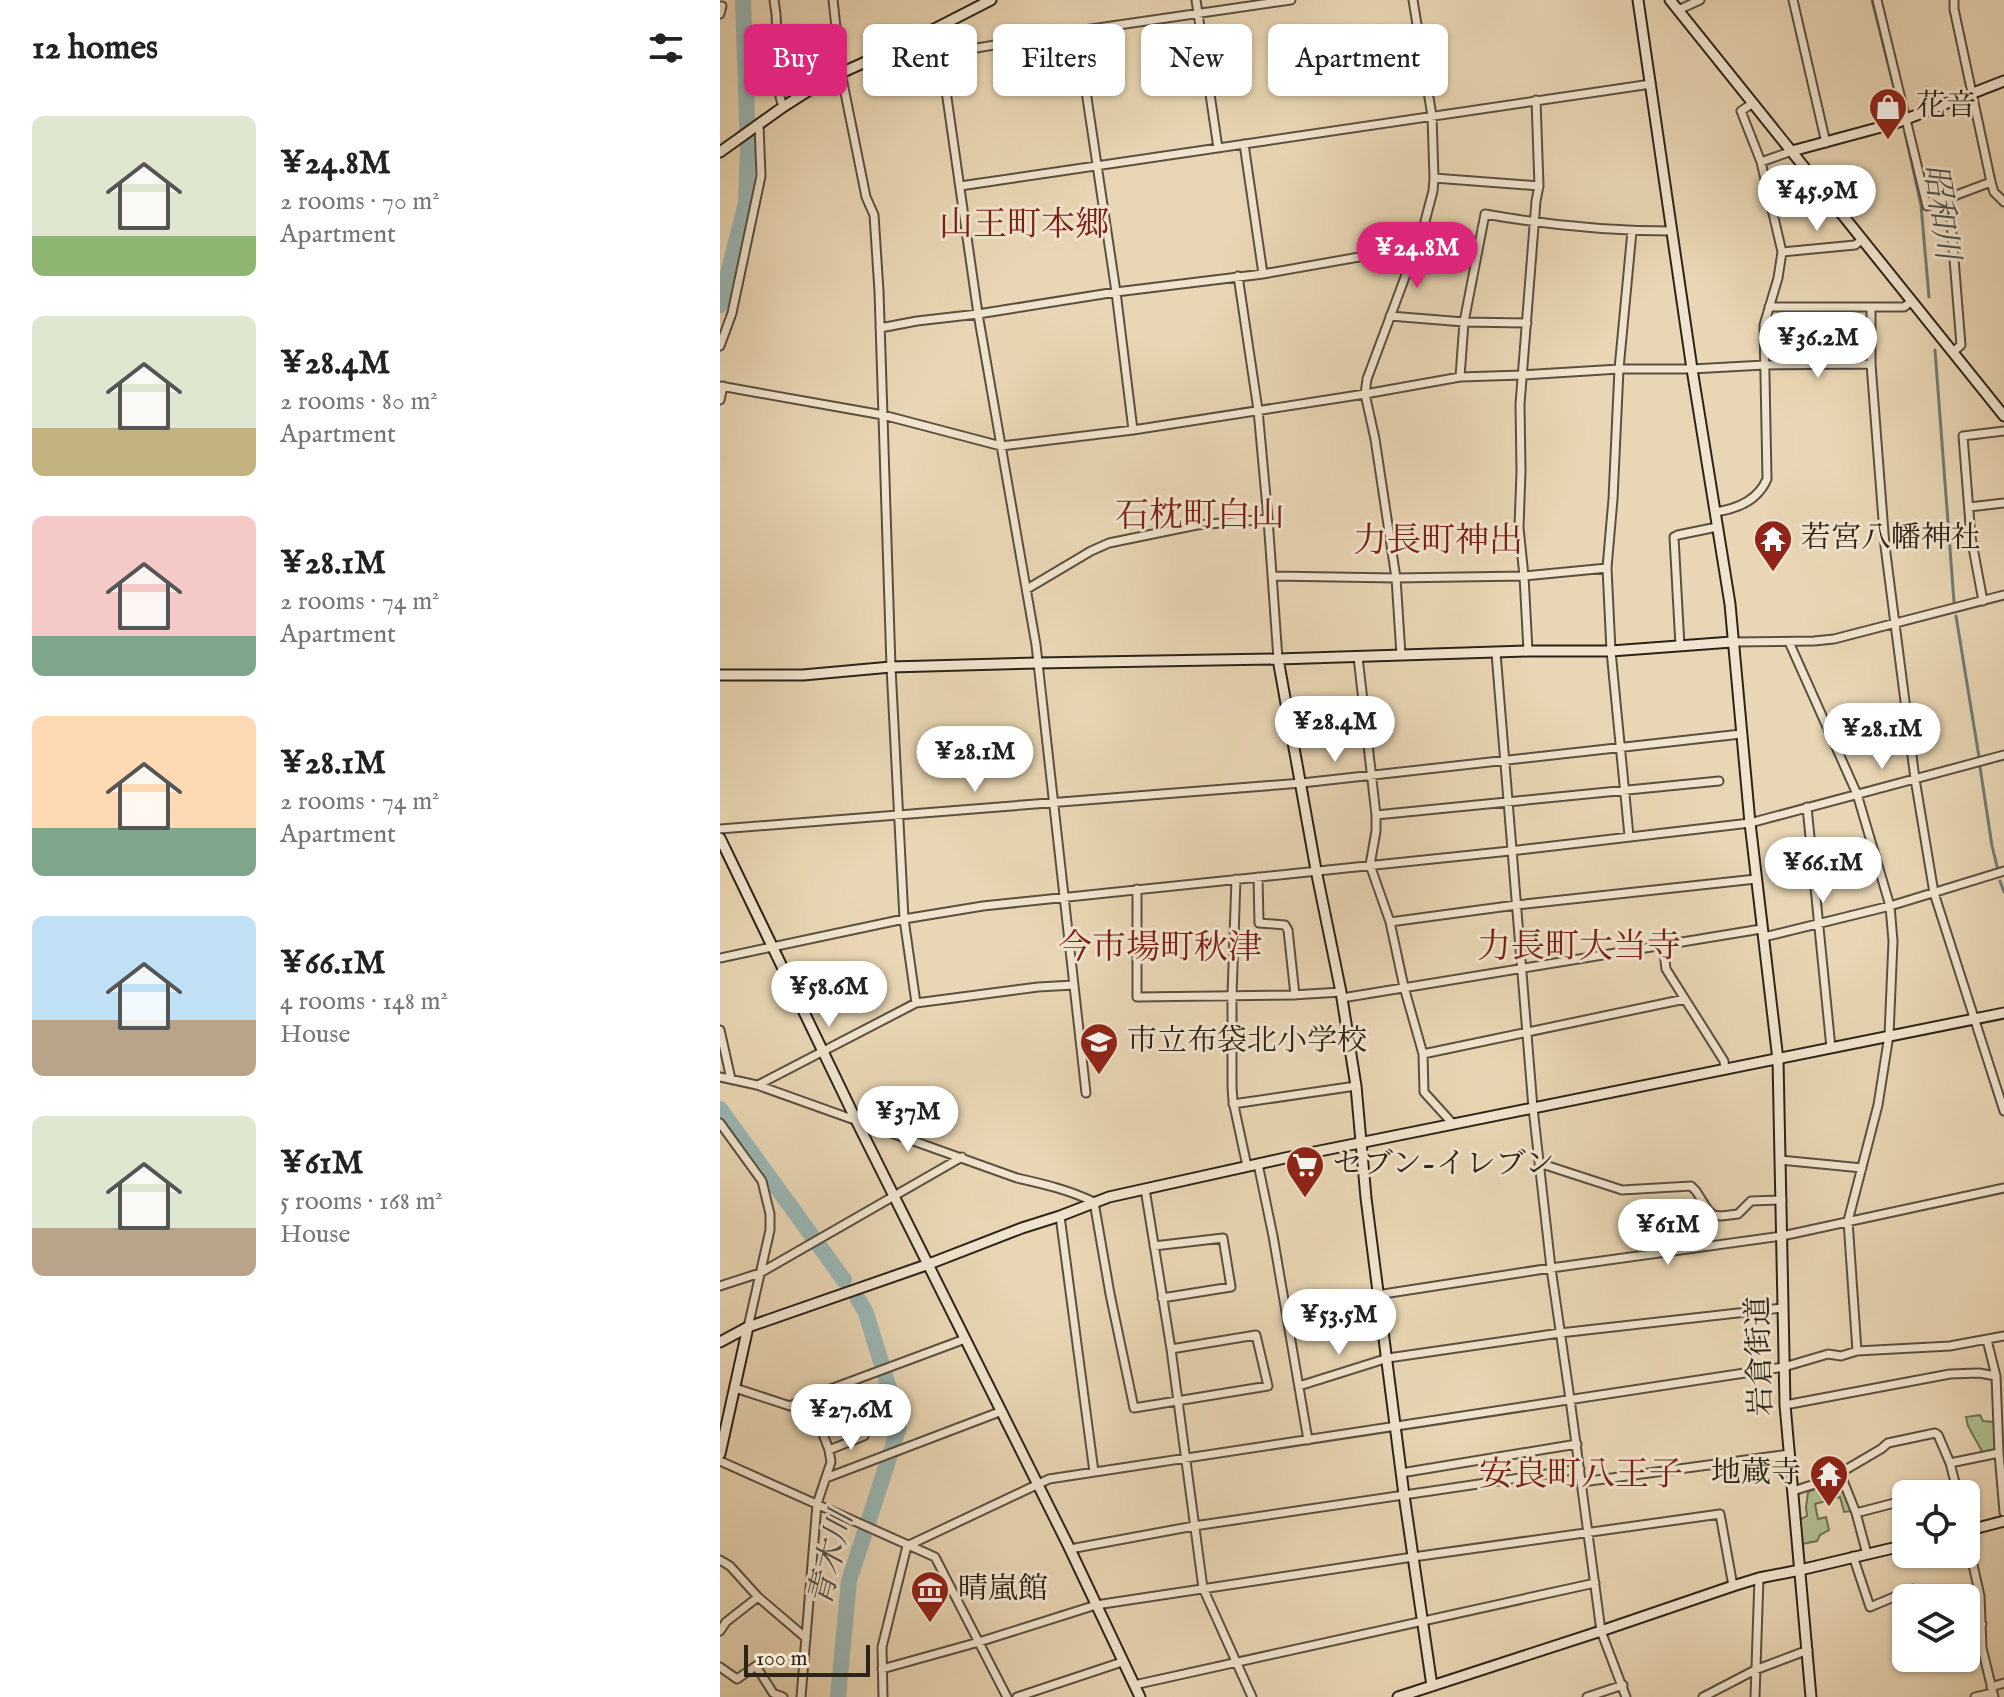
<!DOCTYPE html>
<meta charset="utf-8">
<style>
:root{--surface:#fff;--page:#f6f6f6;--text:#222;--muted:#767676;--accent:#db2777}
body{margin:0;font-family:"IM FELL English","Noto Serif JP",serif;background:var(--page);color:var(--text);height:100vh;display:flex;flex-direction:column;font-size:30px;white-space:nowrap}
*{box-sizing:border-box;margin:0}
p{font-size:26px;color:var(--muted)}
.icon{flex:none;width:44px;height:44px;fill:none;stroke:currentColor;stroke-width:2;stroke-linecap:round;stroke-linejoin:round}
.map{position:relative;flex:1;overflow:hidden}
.sheet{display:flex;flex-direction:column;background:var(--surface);width:720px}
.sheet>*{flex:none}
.banner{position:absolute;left:24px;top:24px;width:760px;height:72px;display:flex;gap:16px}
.tools{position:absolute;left:1172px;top:1480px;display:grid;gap:16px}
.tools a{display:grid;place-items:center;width:88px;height:88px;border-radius:12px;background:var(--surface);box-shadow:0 2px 6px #0004;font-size:40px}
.scale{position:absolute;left:24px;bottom:20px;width:126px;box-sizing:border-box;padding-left:8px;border:4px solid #2c2419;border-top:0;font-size:22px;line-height:28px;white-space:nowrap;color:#2c2419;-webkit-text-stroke:6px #f1e4ce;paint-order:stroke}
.price{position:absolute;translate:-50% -68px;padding:0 18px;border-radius:28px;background:#fff;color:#222;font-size:26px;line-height:52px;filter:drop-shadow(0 2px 4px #0008)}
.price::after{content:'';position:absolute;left:50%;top:48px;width:24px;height:18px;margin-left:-12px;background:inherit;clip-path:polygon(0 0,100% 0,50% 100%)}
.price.current{background:var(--accent);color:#fff}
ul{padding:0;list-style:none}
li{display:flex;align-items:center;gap:24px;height:200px;padding:0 32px}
li span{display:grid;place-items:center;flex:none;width:224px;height:160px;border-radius:12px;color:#555}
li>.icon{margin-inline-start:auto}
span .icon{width:96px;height:96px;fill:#fffc;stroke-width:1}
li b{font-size:34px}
h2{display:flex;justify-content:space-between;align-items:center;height:96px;padding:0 32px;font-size:34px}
.tag{padding:0 28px;border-radius:12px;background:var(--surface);box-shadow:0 2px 6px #0004;font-size:28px;line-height:72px}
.tag.current{background:var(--accent);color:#fff}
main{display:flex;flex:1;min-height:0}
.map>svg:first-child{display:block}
</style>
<main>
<section class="sheet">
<h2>12 homes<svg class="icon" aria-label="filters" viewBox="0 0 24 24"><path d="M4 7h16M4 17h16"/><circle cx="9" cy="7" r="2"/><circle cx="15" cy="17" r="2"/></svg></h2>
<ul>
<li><span style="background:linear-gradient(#dfe7d0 75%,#8fb573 0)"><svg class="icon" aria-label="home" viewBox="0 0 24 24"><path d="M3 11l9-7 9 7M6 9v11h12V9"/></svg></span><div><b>¥24.8M</b><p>2 rooms · 70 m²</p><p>Apartment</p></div></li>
<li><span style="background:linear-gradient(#dfe7d0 70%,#c2b280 0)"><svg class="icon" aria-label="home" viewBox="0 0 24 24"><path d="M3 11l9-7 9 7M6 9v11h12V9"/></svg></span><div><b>¥28.4M</b><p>2 rooms · 80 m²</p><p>Apartment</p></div></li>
<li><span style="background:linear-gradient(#f6c9c9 75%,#7fa58c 0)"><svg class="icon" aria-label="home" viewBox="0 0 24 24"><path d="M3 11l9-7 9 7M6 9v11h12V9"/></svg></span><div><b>¥28.1M</b><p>2 rooms · 74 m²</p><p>Apartment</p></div></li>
<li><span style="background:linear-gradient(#ffd9b3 70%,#7fa58c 0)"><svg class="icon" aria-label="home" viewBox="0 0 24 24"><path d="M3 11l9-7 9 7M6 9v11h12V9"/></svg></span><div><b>¥28.1M</b><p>2 rooms · 74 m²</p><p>Apartment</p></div></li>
<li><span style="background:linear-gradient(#bfe0f5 65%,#b9a48a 0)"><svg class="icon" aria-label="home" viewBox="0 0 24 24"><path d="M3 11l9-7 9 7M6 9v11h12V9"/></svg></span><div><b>¥66.1M</b><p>4 rooms · 148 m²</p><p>House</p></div></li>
<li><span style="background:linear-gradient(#dfe7d0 70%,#b9a48a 0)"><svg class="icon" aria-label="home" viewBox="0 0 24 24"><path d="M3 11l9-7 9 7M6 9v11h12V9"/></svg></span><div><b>¥61M</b><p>5 rooms · 168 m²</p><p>House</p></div></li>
</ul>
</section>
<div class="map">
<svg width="1284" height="1697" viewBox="0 0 1284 1697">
<rect width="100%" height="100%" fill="#e9d6b4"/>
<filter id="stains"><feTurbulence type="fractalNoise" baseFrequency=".0025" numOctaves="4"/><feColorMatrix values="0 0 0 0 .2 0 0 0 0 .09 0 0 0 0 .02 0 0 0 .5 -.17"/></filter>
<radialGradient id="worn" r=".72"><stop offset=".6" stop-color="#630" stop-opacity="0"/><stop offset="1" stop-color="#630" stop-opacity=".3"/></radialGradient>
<path fill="#b1bf91" stroke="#6e7255" stroke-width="2" d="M 1260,1415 L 1263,1421 L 1274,1422 L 1277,1447 L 1275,1450 L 1263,1453 L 1248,1426 L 1246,1417 Z
M 1097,1488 L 1108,1490 L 1123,1489 L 1133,1511 L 1124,1512 L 1120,1497 L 1095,1504 L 1098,1519 L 1106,1517 L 1109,1530 L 1100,1535 L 1097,1541 L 1082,1544 L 1079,1520 L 1087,1516 L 1086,1507 L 1088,1492 Z"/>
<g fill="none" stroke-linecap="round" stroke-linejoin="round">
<path stroke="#6e7c77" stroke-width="3" d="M 1152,0 L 1179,108
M 1185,133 L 1201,205 L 1209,297
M 1215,350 L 1234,602
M 1236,616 L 1259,757
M 1260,767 L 1272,846 L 1278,870
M 1280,881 L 1284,892"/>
<path stroke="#9ab7b5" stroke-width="16" d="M 0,305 L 26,203 L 28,149 L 23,0
M 0,1109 L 124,1280
M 118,1697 L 129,1581 L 179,1427 L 179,1421 L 146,1313 L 138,1299"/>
<g stroke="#5b5040" stroke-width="11">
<path id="street" d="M 54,0 L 56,14 L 60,97 L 63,107
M 113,0 L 121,73 L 146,197 L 154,215 L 159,291 L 171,667 L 184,919 L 196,1003
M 476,0 L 498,148
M 1073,0 L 1106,143
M 1157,0 L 1207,206 L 1271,182
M 1234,0 L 1234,9 L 1271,182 L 1274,192 L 1284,202
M 0,6 L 2,6 L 0,14
M 958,10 L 980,0
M 217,28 L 258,314 L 316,645 L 366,1093
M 357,31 L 396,292 L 413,430
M 183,45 L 192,57 L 221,54 L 357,31 L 571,0
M 524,144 L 543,274
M 1041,162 L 1072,151
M 714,178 L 819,186
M 240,186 L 931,84
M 1229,197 L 1241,345 L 1233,352
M 1062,252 L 1135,245 L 1143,239
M 518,276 L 538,410 L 548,519 L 558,659
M 1049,307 L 1184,307 L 1192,301
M 1151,308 L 1151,364 L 1165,546 L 1195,779 L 1214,893 L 1284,1111
M 670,316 L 744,322 L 807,323
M 160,328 L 197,321 L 258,314 L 396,292 L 543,274 L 656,254 L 694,252
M 0,346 L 12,313 L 41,176 L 39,124
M 740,377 L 744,322 L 765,214 C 827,225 889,231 952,231
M 0,386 L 163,415 L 281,446 L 413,430 L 645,394 L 740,377 L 802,375 L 899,369 L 972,369 L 1044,365 L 1151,364
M 0,400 L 3,386
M 1249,507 L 1284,503
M 995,512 C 1017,509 1038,500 1047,479 L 1044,325 L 1058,278 L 1062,252 L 1041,162 L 1021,111 L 1033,103
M 552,576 L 676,578 L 804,576 L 887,568
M 307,589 L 371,551 L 389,543 L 477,525 L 548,519
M 1263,601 L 1251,537 L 1243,436 L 1284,431
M 1012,642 L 1094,641 L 1114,639 L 1284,595
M 1069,642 L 1137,794 L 1170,906 L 1173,941 L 1169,1035 L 1158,1105 L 1128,1221 L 1137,1351
M 960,646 L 954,537 L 958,535 L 997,527
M 808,651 L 804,576 L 799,528 L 801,471 L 800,404 L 816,201 L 819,186 L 816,100
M 776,653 L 813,1108 L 831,1268 L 850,1399 L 881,1631 L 906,1697
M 681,655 L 676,578 L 655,439 L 645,394 L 647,379 L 703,229 L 713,191 L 714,178 L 712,116 L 693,0
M 638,657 L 656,815 L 656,831 L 650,865 L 670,922 L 684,987 L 703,1054 L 704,1092 L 733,1124
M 1087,807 L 1111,1048
M 656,815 L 999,781
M 0,829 L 582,783 L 1021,734
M 909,836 L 891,651 L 887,568 L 893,499 L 899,369 L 912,231
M 538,877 L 539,923 L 565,925 L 568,930 L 575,995
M 516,879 L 512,995 L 512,1087 L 513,1101 L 527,1166
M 417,889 L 417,997 L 572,995 L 621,992
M 670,922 L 796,905 L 1036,879
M 1044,937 L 1170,906 L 1284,871
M 943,945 L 946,969 L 1004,1061 L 1005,1070
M 0,958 L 184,919 L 263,906 L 790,851 L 1030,823 L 1284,755
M 622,998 L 1041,929
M 0,1030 L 11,1079
M 703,1054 L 965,999
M 0,1077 L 37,1085 L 297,1178 C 324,1184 349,1190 374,1202 L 390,1294 L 414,1408 L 548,1386 L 536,1335 L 451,1349
M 38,1085 L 196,1003 L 318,987 L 354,985
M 513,1104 L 636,1086
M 0,1123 L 42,1181 L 50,1214 L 50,1230 L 28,1327
M 1060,1160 L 1142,1168
M 819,1163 L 902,1190 L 971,1186 L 976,1191 L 988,1210 L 993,1215 L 1001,1216 L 1018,1214 L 1031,1201 L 1062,1200
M 538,1164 L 553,1236 L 588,1440
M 425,1189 L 451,1349 L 483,1588 L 532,1697
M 340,1216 L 374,1472
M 434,1246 L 503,1238 L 511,1287 L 442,1298
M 0,1286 L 40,1273 L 242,1157
M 566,1309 L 831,1268 L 1062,1236 L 1284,1188
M 1267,1340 L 1276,1376 L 1279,1453 L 1284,1512
M 579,1386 L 668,1358 L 840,1333 L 1063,1308
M 15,1388 L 70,1406 L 89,1397 L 245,1339
M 1065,1405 L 1230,1374 L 1259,1373 L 1276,1376
M 109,1450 L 144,1436
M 0,1461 L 215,1557 L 287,1697
M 1230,1463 L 1279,1453
M 681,1473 L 857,1444
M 1120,1473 L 1136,1513 L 1147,1554
M 106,1478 L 282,1411
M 862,1482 L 1070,1454
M 1073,1491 L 1098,1483 L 1120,1473 L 1161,1449 L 1168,1443 L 1215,1433 L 1218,1435 L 1230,1463 L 1238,1494
M 1209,1494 L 1237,1487
M 1136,1513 L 1186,1500
M 1246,1534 L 1260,1596 L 1262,1648 L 1274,1697
M 187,1546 L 329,1479 L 1064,1367 L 1108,1354 L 1121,1356 L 1137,1351 L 1230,1346 L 1284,1336
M 350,1549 L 474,1526 L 860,1469
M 1133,1556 L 1150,1607 L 1193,1589 L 1197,1598
M 0,1560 L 10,1566 L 38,1597 L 86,1638
M 1246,1600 L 1260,1596
M 1246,1629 L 1262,1624
M 0,1631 L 6,1622 L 38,1597
M 0,1667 L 17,1679 L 36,1666 L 53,1693 L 63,1697
M 162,1669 L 259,1642 L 376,1605 L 693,1557 L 1000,1514 L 1013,1586
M 414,1685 L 875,1583
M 1271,1687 L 1284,1683
M 81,1697 L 97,1504 L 111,1462 L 109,1450 L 89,1397
M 163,1697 L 162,1647 L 187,1546
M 297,1697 L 402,1662
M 867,1697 L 903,1685
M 983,1697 L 1035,1670 L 1088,1650
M 1035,1697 L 1039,1578
M 1255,1697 L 1272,1693"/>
</g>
<g stroke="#2c2419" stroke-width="13">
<path id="secondary" d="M 918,0 L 972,369 L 1010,604 L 1030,823 L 1058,1060 L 1065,1405 L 1091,1697
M 950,0 L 1284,416
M 1072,151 L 1176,123 L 1284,81
M 0,152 L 63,107 L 96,86 L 121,73 L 183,45 L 271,0
M 558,659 L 596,870 L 621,992 L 636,1086 L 646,1198 L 684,1495 L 712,1686
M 0,675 L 83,675 L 171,667 L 317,663 L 558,659 L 808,651 L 891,651 L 1012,642
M 0,838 L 136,1120 L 348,1545 L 420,1697
M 0,1342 L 28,1327 L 209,1264 L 302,1228 L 340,1216 L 389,1197 L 565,1158 L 1284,1013
M 0,1454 L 28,1327
M 1246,1531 L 1284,1521
M 678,1697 L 881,1631 L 1013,1586 L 1039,1578 L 1080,1570 L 1186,1545"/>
</g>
<use href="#street" stroke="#f1e4ce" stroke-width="7"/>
<use href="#secondary" stroke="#f1e4ce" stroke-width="9"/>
</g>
<defs>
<g id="shop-pin" transform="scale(2)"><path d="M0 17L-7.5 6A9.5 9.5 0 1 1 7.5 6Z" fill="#8f2418" stroke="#f1e4ce"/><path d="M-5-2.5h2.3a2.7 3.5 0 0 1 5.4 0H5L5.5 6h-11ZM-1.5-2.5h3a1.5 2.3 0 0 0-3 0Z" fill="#fff"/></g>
<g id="temple-pin" transform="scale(2)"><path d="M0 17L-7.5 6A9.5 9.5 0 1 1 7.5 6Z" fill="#8f2418" stroke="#f1e4ce"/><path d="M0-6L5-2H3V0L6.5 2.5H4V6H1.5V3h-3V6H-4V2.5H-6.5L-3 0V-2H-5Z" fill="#fff"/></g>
<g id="school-pin" transform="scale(2)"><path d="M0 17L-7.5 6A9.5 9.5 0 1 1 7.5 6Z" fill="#8f2418" stroke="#f1e4ce"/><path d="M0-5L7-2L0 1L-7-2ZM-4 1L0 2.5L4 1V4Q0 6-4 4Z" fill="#fff"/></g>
<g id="supermarket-pin" transform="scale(2)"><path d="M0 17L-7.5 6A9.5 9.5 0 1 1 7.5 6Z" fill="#8f2418" stroke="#f1e4ce"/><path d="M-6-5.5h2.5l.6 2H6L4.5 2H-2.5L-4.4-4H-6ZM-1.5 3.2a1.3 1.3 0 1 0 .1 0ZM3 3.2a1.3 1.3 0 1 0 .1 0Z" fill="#fff"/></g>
<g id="museum-pin" transform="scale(2)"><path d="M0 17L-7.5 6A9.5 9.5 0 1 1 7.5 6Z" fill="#8f2418" stroke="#f1e4ce"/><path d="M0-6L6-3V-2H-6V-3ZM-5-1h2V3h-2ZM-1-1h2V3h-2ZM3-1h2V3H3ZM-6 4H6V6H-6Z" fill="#fff"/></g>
</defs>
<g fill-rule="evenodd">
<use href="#shop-pin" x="1168" y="107"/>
<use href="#temple-pin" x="1053" y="539"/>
<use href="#school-pin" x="379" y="1042"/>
<use href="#supermarket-pin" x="585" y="1165"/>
<use href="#temple-pin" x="1109" y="1474"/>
<use href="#museum-pin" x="210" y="1590"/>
</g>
<g text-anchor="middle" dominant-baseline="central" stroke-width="6" stroke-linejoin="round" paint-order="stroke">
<g font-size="30" fill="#2c2419" stroke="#f1e4ce" text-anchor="start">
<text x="1196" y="107">花音</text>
<text x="1081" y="539">若宮八幡神社</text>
<text x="407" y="1042">市立布袋北小学校</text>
<text x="613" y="1165">セブン-イレブン</text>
<text x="1081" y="1474" text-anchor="end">地蔵寺</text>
<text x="238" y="1590">晴嵐館</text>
</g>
<g font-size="30" fill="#2c2419" stroke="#f1e4ce">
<text transform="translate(1041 1356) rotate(-92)">岩倉街道</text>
</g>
<g font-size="32" font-style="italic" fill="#4d5048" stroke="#f1e4ce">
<text transform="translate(1220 212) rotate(82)">昭和川</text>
<text transform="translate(112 1559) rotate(-76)">青木川</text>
</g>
<g font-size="34" fill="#7a1f14" stroke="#f1e4ce">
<text x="304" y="225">山王町本郷</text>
<text x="480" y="516">石枕町白山</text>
<text x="718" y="541">力長町神出</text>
<text x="859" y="947">力長町大当寺</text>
<text x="440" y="948">今市場町秋津</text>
<text x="861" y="1475">安良町八王子</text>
</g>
</g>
<rect width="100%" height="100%" filter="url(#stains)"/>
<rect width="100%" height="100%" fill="url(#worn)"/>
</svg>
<div class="tools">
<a><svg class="icon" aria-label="locate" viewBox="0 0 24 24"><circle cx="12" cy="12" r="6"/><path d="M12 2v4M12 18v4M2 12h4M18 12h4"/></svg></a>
<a><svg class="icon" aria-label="layers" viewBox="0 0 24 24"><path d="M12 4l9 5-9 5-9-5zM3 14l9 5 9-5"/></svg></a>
</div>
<div class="scale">100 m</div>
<b class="price" style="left:1097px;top:233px">¥45.9M</b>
<b class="price current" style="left:697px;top:290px">¥24.8M</b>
<b class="price" style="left:1098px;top:380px">¥36.2M</b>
<b class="price" style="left:615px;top:764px">¥28.4M</b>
<b class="price" style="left:1162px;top:771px">¥28.1M</b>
<b class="price" style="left:255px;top:794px">¥28.1M</b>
<b class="price" style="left:1103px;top:905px">¥66.1M</b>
<b class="price" style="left:109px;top:1029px">¥58.6M</b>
<b class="price" style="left:188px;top:1154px">¥37M</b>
<b class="price" style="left:948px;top:1267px">¥61M</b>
<b class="price" style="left:619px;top:1357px">¥53.5M</b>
<b class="price" style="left:131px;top:1452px">¥27.6M</b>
<div class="banner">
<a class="tag current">Buy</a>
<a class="tag">Rent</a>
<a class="tag">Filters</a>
<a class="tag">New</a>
<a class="tag">Apartment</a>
</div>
</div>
</main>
